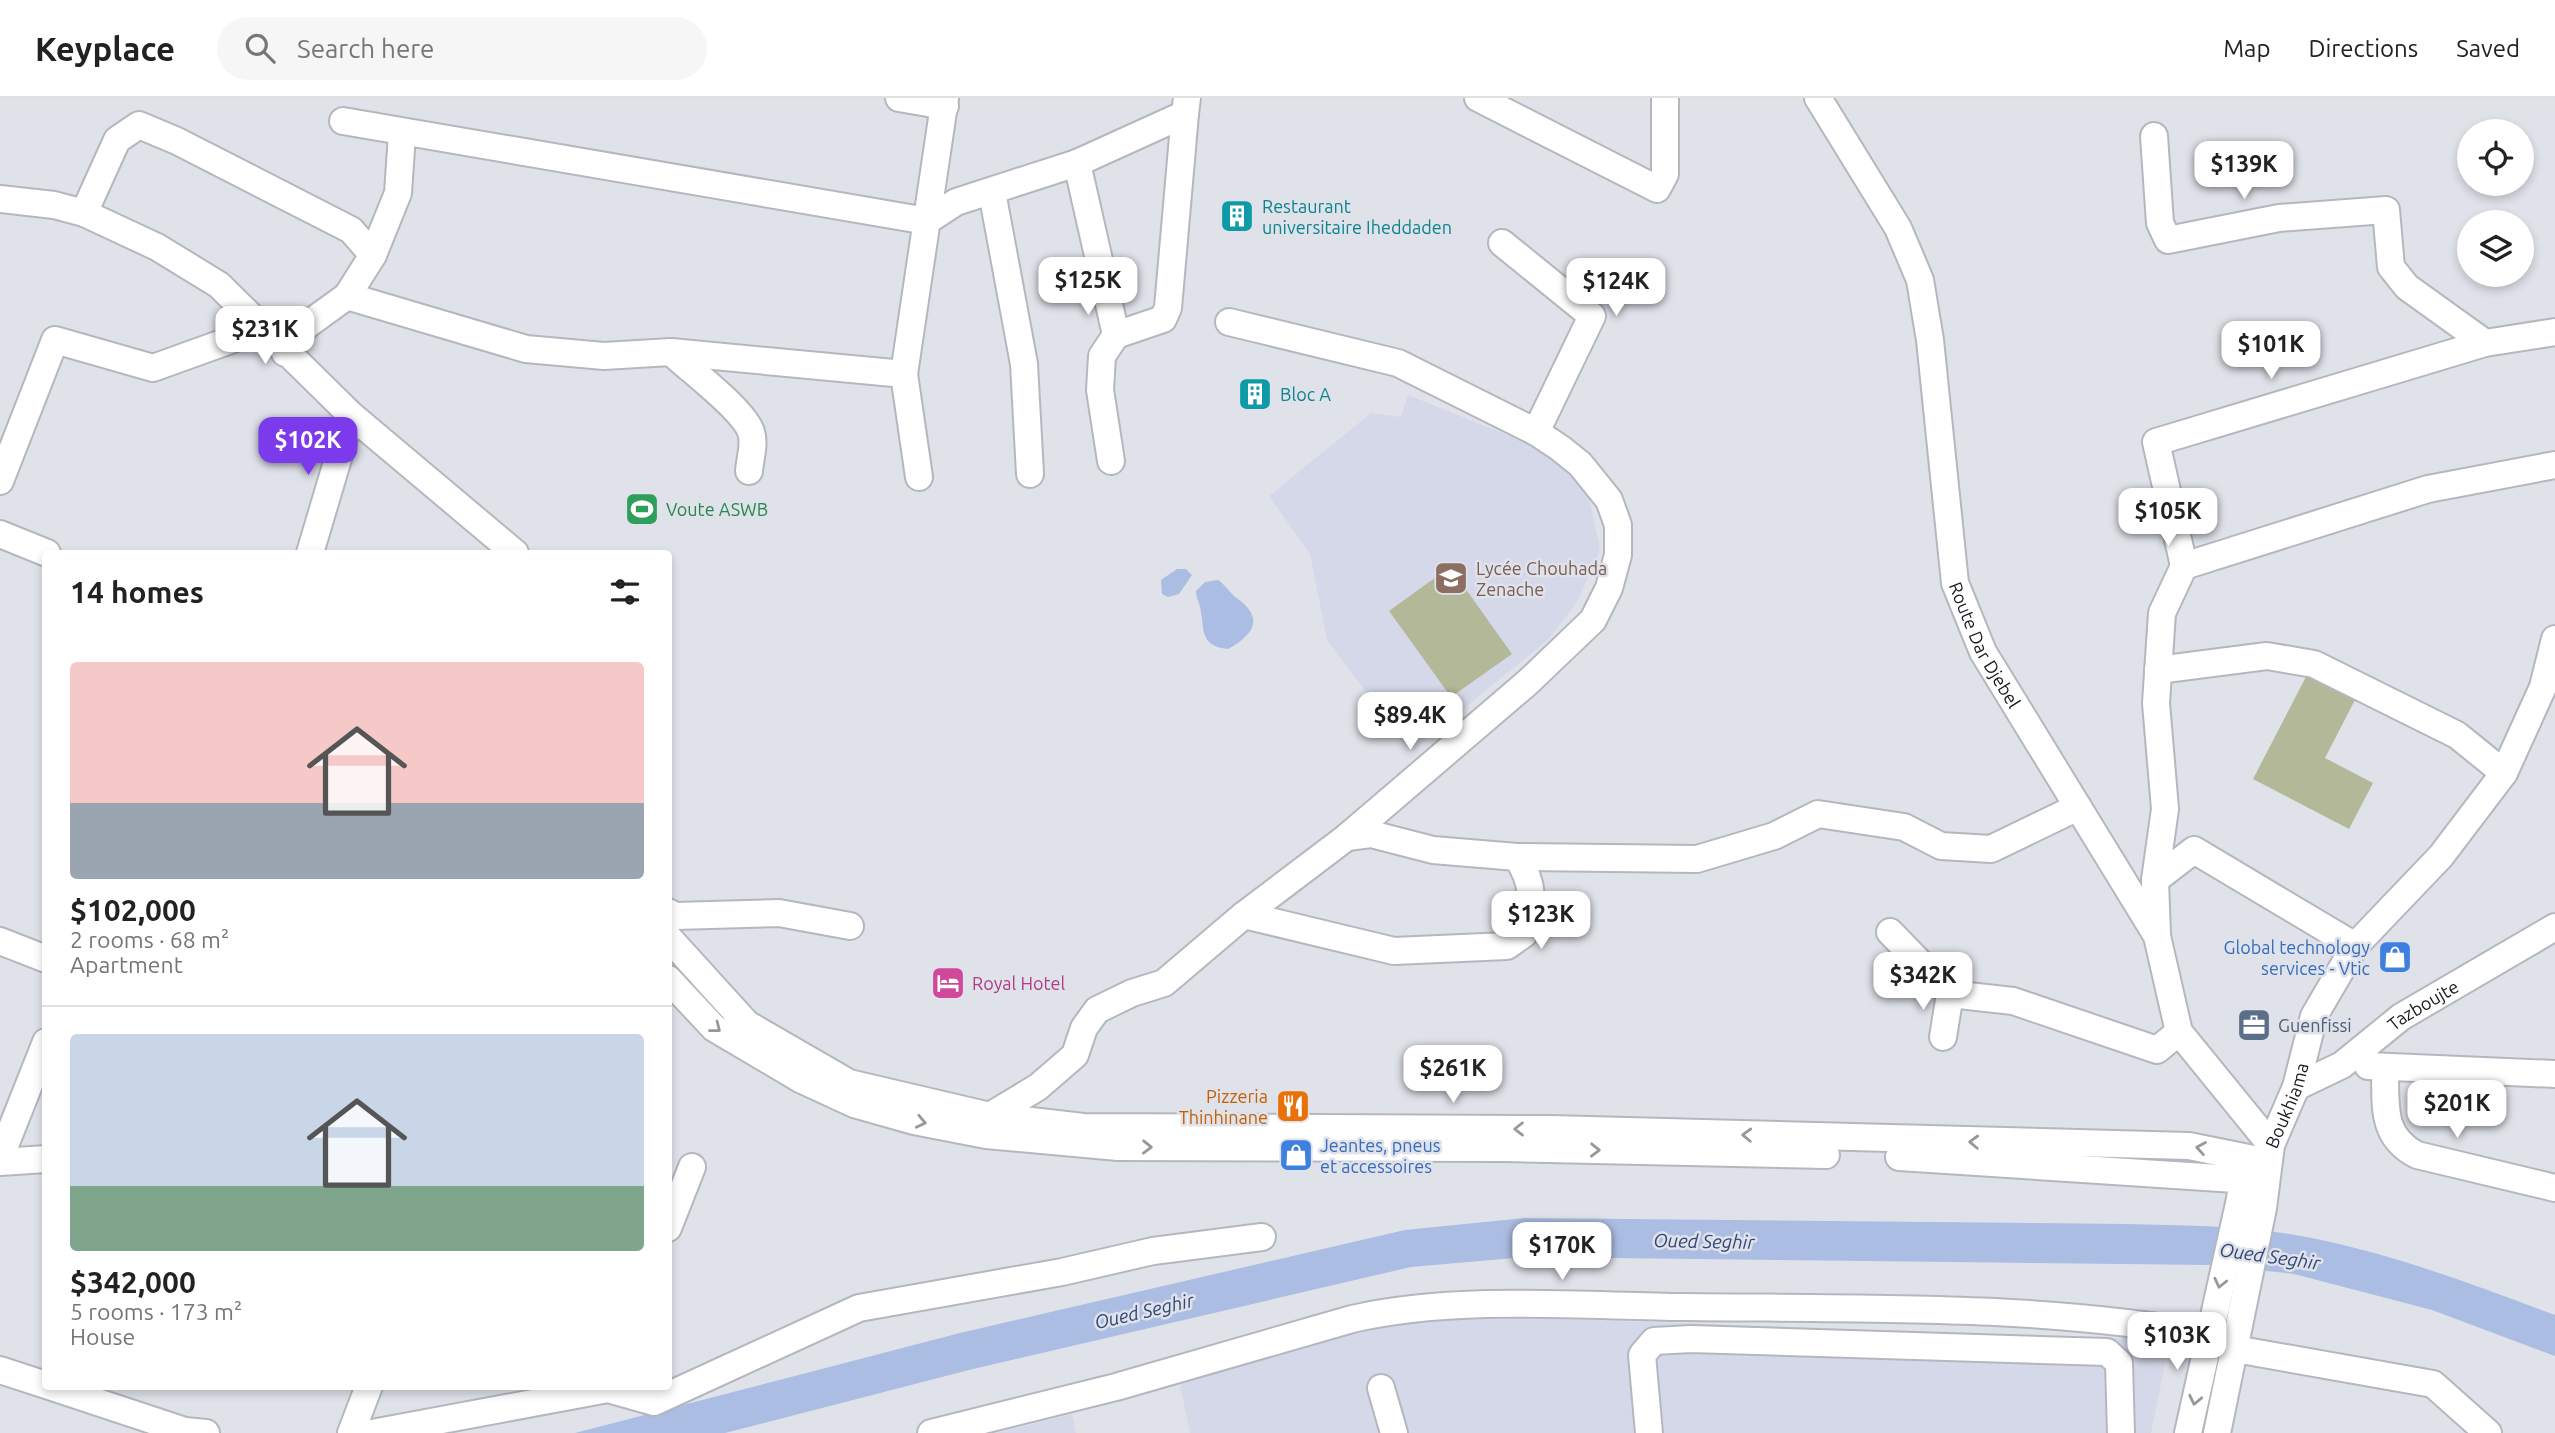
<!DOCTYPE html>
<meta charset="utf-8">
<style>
:root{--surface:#fff;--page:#f6f6f6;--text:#222;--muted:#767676;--line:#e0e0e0;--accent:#7c3aed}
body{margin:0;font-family:Ubuntu,sans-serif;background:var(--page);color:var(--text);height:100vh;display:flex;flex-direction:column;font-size:26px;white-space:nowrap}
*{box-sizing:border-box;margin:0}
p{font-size:23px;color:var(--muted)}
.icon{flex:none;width:38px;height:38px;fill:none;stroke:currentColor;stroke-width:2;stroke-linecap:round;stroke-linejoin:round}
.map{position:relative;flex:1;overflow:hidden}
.side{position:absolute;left:42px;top:452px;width:630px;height:840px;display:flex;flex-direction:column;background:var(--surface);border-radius:7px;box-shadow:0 4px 10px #0003}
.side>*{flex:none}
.controls{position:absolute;left:2457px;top:21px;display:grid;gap:14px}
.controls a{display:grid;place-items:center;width:77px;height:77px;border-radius:50%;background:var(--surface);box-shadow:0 4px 10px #0003;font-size:35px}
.price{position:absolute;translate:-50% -60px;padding:0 16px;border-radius:14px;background:#fff;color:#222;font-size:23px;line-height:46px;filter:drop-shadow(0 2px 4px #0008)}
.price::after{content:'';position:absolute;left:50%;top:42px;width:21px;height:16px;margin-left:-10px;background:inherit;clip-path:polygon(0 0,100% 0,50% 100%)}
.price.selected{background:var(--accent);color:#fff}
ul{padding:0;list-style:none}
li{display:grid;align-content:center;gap:14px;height:371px;padding:0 28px}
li+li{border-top:2px solid var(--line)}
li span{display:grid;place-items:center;height:217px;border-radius:7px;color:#555}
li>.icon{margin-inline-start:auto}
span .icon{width:126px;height:126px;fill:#fffc;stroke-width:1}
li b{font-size:30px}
h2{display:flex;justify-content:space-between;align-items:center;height:84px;padding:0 28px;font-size:30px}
header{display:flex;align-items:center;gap:42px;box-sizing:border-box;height:98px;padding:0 35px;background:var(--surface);border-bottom:2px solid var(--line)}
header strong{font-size:33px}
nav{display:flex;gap:38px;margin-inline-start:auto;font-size:24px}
.search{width:490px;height:63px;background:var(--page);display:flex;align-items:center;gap:18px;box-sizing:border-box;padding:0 24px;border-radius:38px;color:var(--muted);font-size:26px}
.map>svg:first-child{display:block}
</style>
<header>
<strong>Keyplace</strong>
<div class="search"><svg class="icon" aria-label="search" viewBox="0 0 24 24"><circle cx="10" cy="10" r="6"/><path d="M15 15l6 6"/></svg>Search here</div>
<nav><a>Map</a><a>Directions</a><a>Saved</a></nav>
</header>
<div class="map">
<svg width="2555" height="1335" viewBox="0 0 2555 1335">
<rect width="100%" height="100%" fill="#e0e2ea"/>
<path fill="#d5d8e8" d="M 1408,297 L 1537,349 L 1588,393 L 1600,452 L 1577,504 L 1549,541 L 1411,654 L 1327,542 L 1310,456 L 1269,398 L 1371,315 L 1401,319 Z
M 1561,1221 L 2170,1242 L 2151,1335 L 1190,1335 L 1180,1287 L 1372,1222 Z
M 1072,1316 L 1076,1335 L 996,1335 Z"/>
<path fill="#b3b899" d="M 1450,469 L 1512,556 L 1451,599 L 1389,513 Z
M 2309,573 L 2357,598 L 2325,660 L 2373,685 L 2349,731 L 2253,681 Z"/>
<path fill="#abbde2" d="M 1177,471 L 1186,471 L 1192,477 L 1179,496 L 1168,499 L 1162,496 L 1161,482 Z
M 1218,482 C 1226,487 1230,496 1238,501 C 1265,521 1253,537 1228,551 C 1198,548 1205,529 1200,509 C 1199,503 1196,500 1196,493 L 1205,484 Z
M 1525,1120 L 2126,1126 C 2184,1128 2244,1127 2301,1138 C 2388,1154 2472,1186 2555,1217 L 2555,1258 L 2432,1212 L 2294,1176 L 2212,1167 L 1527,1159 L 1411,1169 L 969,1272 L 725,1335 L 575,1335 L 960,1235 L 1405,1132 Z"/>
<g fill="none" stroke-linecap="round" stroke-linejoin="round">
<g stroke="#b5b7bf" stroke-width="30">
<g id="minor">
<path d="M 899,0 L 945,8"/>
<path d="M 1478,0 L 1657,91 L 1665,76 L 1665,0"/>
<path id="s1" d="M 1818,0 L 1898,130 L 1920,182 L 1930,242 L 1955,485 L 1983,554 L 2157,838 L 2179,934 L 2271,1047"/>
<path d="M 343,23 L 927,123 L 956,104 L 1077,65 L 1185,16 L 1187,0"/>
<path d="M 2154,38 L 2160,125 L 2168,142 L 2279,120 L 2386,112 L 2391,169 L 2407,189 L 2485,245"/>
<path d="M 1077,65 L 1116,237 L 1102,258 L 1100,292 L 1111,363"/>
<path d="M 992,94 L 1024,266 L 1030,376"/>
<path d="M 0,101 L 54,107 L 84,115 L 157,149 L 219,187 L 351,317 L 515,455"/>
<path d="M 84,115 L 117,42 L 139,27 L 177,43 L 351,132 L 373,157 L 347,198"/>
<path d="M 1502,145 L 1592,218 L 1536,334"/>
<path d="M 373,157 L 398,95 L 402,36"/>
<path d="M 1116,237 L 1163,221 L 1168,210 L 1185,16"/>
<path d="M 671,254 C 691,273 744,312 751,334 C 755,345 750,361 749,373"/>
<path d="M 285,255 L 307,227 L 347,198 L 526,251 L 604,258 L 671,254 L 904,276 L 945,0"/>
<path d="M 904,276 L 919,379"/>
<path d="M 0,383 L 55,242 L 153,270 L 261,231"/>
<path d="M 0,436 L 47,455"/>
<path d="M 310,455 L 351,317"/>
<path d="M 2184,468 L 2156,344 L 2485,245 L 2555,234"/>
<path d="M 2158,572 L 2267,558 L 2314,566 L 2457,637 L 2504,675"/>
<path d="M 1517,759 L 1697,761 L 1774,738 L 1818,716 L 1904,729 L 1941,748 L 1991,751 L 2078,709"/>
<path d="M 2155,782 L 2194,752 L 2355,848"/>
<path d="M 668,814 L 675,818 L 779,815 L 850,828"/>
<path d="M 1244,817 L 1394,853 L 1507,848 L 1524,836 C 1532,803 1536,789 1517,759 L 1433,752 L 1371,736 L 1347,739"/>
<path d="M 1890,834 L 1950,896 L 2013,903 L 2157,952 L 2179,934"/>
<path d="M 2157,837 L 2155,782 L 2165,711 L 2156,605 L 2162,515 L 2184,468 L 2428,391 L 2555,367"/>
<path d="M 668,839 L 747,926 L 849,985 L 990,1018 L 1083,1029 L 1550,1031 L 2189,1048 L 2268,1064"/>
<path d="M 0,843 L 46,861"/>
<path d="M 668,881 L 714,930 L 802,982 L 854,1006 L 914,1023 L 986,1037 L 1118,1049 L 1504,1050 L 1826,1057"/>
<path d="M 1943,939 L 1950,896"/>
<path d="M 2368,968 L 2555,976"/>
<path d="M 2385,969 C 2386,1006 2380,1038 2417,1057 L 2555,1090"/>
<path id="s2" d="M 2296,989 L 2342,967 L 2401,919 L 2555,829"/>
<path d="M 990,1018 L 1038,989 L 1075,957 L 1084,930 L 1097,912 L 1132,895 L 1164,885 L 1244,817 L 1347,739 L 1527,585 L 1593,522 L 1609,490 L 1618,457 L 1618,427 L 1609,402 L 1580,366 L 1560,350 L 1536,334 L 1398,265 L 1229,224"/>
<path d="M 1899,1059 L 2266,1083"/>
<path d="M 0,1060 L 46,944"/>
<path d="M 0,1064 L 46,1061"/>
<path d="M 668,1130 L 692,1069"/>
<path d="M 2235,1251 L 2433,1286 L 2488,1335"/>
<path d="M 0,1272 L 46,1287"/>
<path d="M 49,1288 L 185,1333 L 206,1335"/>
<path d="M 1381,1290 L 1394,1335"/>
<path d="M 608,1291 L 654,1304 L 859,1210 L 1062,1174 L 1153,1153 L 1262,1139"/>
<path d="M 351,1335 L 369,1288"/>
<path d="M 372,1335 L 608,1291 L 609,1288"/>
<path d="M 931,1335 L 1116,1289 L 1352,1221 C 1454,1197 1579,1208 1685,1209 C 1858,1211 2038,1206 2208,1237"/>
<path d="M 1649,1335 L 1642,1257 L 1654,1243 L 1691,1241 L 2107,1254 L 2119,1265 L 2121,1335"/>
<path d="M 2188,1335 L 2240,1101 L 2245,1063"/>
<path id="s3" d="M 2217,1335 L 2263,1110 L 2271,1047 L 2296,989 L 2314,918 L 2355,848 L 2441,758 L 2504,675 L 2543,589 L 2555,541"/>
</g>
</g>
<use href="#minor" stroke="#fff" stroke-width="26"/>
</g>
<defs><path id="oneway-chevron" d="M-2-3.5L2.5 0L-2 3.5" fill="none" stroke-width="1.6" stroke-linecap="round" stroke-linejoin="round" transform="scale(1.75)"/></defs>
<g stroke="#979899">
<use href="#oneway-chevron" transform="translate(716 930) rotate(38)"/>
<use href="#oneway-chevron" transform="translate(921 1024) rotate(12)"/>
<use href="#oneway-chevron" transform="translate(1519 1031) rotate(-180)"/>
<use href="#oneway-chevron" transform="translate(1747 1037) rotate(-178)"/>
<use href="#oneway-chevron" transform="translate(1974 1044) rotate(-178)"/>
<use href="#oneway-chevron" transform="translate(1147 1049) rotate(1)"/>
<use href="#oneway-chevron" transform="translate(2201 1050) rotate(-170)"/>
<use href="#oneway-chevron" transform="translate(1595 1052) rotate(1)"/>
<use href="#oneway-chevron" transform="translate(2220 1185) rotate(103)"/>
<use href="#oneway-chevron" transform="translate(2195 1302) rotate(102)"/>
</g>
<defs>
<g id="building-square" transform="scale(1.75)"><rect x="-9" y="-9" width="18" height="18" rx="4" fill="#0f9aa8" stroke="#e0e2ea"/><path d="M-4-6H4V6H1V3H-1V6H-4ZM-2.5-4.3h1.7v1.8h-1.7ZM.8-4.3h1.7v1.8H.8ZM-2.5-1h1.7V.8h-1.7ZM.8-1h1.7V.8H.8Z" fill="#fff"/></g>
<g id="stadium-square" transform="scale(1.75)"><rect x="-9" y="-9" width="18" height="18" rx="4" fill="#2e9e5b" stroke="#e0e2ea"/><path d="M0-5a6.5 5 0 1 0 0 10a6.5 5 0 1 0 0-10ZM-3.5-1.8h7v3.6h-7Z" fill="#fff"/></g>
<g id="school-square" transform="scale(1.75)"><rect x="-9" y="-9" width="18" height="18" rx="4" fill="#8d6e63" stroke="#e0e2ea"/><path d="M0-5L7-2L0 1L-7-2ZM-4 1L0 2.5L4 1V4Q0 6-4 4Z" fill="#fff"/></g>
<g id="shop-square" transform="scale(1.75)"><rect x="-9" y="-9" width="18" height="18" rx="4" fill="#3f7fe0" stroke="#e0e2ea"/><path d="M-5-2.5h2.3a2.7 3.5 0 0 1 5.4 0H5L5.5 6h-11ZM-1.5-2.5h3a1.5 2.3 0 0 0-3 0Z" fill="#fff"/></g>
<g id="hotel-square" transform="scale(1.75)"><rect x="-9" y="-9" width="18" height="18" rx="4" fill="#d1479c" stroke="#e0e2ea"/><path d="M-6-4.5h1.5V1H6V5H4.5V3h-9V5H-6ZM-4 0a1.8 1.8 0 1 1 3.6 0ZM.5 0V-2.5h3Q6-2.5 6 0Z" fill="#fff"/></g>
<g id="office-square" transform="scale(1.75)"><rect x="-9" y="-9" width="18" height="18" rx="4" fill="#5c6f8a" stroke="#e0e2ea"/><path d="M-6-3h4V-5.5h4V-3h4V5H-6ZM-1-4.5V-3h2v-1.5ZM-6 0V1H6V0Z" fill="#fff"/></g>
<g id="restaurant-square" transform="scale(1.75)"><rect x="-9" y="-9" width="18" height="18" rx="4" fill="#e8710a" stroke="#e0e2ea"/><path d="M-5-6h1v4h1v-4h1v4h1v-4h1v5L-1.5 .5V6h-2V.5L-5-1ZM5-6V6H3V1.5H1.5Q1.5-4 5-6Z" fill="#fff"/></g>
</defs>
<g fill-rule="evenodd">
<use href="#building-square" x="1237" y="118"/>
<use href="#building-square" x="1255" y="296"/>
<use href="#stadium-square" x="642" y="411"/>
<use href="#school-square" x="1451" y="480"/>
<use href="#shop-square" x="2395" y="859"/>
<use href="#hotel-square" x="948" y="885"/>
<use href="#office-square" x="2254" y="927"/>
<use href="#restaurant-square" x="1293" y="1008"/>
<use href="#shop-square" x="1296" y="1057"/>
</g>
<g text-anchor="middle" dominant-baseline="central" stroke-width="5" stroke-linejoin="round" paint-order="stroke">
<g font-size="18" fill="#0d838f" stroke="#e0e2ea" text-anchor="start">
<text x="1262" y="108">Restaurant<tspan x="1262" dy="21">universitaire Iheddaden</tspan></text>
<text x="1280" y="296">Bloc A</text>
</g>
<g font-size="18" fill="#27864d" stroke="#e0e2ea" text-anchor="start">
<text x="666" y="411">Voute ASWB</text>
</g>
<g font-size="18" fill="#785e54" stroke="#e0e2ea" text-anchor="start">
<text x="1476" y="470">Lycée Chouhada<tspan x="1476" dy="21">Zenache</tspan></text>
</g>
<g font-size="18" fill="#18191c" stroke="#e0e2ea">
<text stroke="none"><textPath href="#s1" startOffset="583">Route Dar Djebel</textPath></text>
<text stroke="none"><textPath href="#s2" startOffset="152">Tazboujte</textPath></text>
<text stroke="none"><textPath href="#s3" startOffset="336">Boukhiama</textPath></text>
</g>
<g font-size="18" fill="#366cbe" stroke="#e0e2ea" text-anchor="end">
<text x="2370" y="849">Global technology<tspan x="2370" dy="21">services - Vtic</tspan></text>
<text x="1320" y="1047" text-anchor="start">Jeantes, pneus<tspan x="1320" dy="21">et accessoires</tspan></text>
</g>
<g font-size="18" fill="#b23c85" stroke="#e0e2ea" text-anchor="start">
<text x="972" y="885">Royal Hotel</text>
</g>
<g font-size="18" fill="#4e5e75" stroke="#e0e2ea" text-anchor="start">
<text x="2278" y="927">Guenfissi</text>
</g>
<g font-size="18" fill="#c56008" stroke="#e0e2ea" text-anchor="end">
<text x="1268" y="998">Pizzeria<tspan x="1268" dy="21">Thinhinane</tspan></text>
</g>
<g font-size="19" font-style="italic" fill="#324778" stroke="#e0e2ea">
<text transform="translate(1704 1143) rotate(1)">Oued Seghir</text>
<text transform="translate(2270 1158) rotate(8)">Oued Seghir</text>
<text transform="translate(1144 1213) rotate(-13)">Oued Seghir</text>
</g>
</g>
</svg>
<div class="controls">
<a><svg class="icon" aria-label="locate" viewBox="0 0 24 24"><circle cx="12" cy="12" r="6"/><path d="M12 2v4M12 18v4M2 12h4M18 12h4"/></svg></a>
<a><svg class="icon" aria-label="layers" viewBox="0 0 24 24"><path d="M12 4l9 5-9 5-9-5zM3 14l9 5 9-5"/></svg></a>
</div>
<b class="price" style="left:2244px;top:103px">$139K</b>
<b class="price" style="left:1088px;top:219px">$125K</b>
<b class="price" style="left:1616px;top:220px">$124K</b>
<b class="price" style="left:265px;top:268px">$231K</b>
<b class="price" style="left:2271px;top:283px">$101K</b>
<b class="price selected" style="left:308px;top:379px">$102K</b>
<b class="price" style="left:2168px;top:450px">$105K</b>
<b class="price" style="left:1410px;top:654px">$89.4K</b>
<b class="price" style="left:1541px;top:853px">$123K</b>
<b class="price" style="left:1923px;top:914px">$342K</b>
<b class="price" style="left:1453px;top:1007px">$261K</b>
<b class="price" style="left:2457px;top:1042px">$201K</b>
<b class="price" style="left:1562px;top:1184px">$170K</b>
<b class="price" style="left:2177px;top:1274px">$103K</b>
<section class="side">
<h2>14 homes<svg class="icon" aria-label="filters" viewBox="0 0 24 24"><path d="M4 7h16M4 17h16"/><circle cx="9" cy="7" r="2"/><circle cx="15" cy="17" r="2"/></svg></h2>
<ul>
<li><span style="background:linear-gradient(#f6c9c9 65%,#9aa5b1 0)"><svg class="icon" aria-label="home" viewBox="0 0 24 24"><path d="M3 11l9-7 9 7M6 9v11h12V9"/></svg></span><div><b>$102,000</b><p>2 rooms · 68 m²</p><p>Apartment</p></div></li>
<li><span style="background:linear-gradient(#c9d6e8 70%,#7fa58c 0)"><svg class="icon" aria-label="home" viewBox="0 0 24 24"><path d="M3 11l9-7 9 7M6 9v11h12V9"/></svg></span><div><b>$342,000</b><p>5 rooms · 173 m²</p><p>House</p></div></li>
</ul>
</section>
</div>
